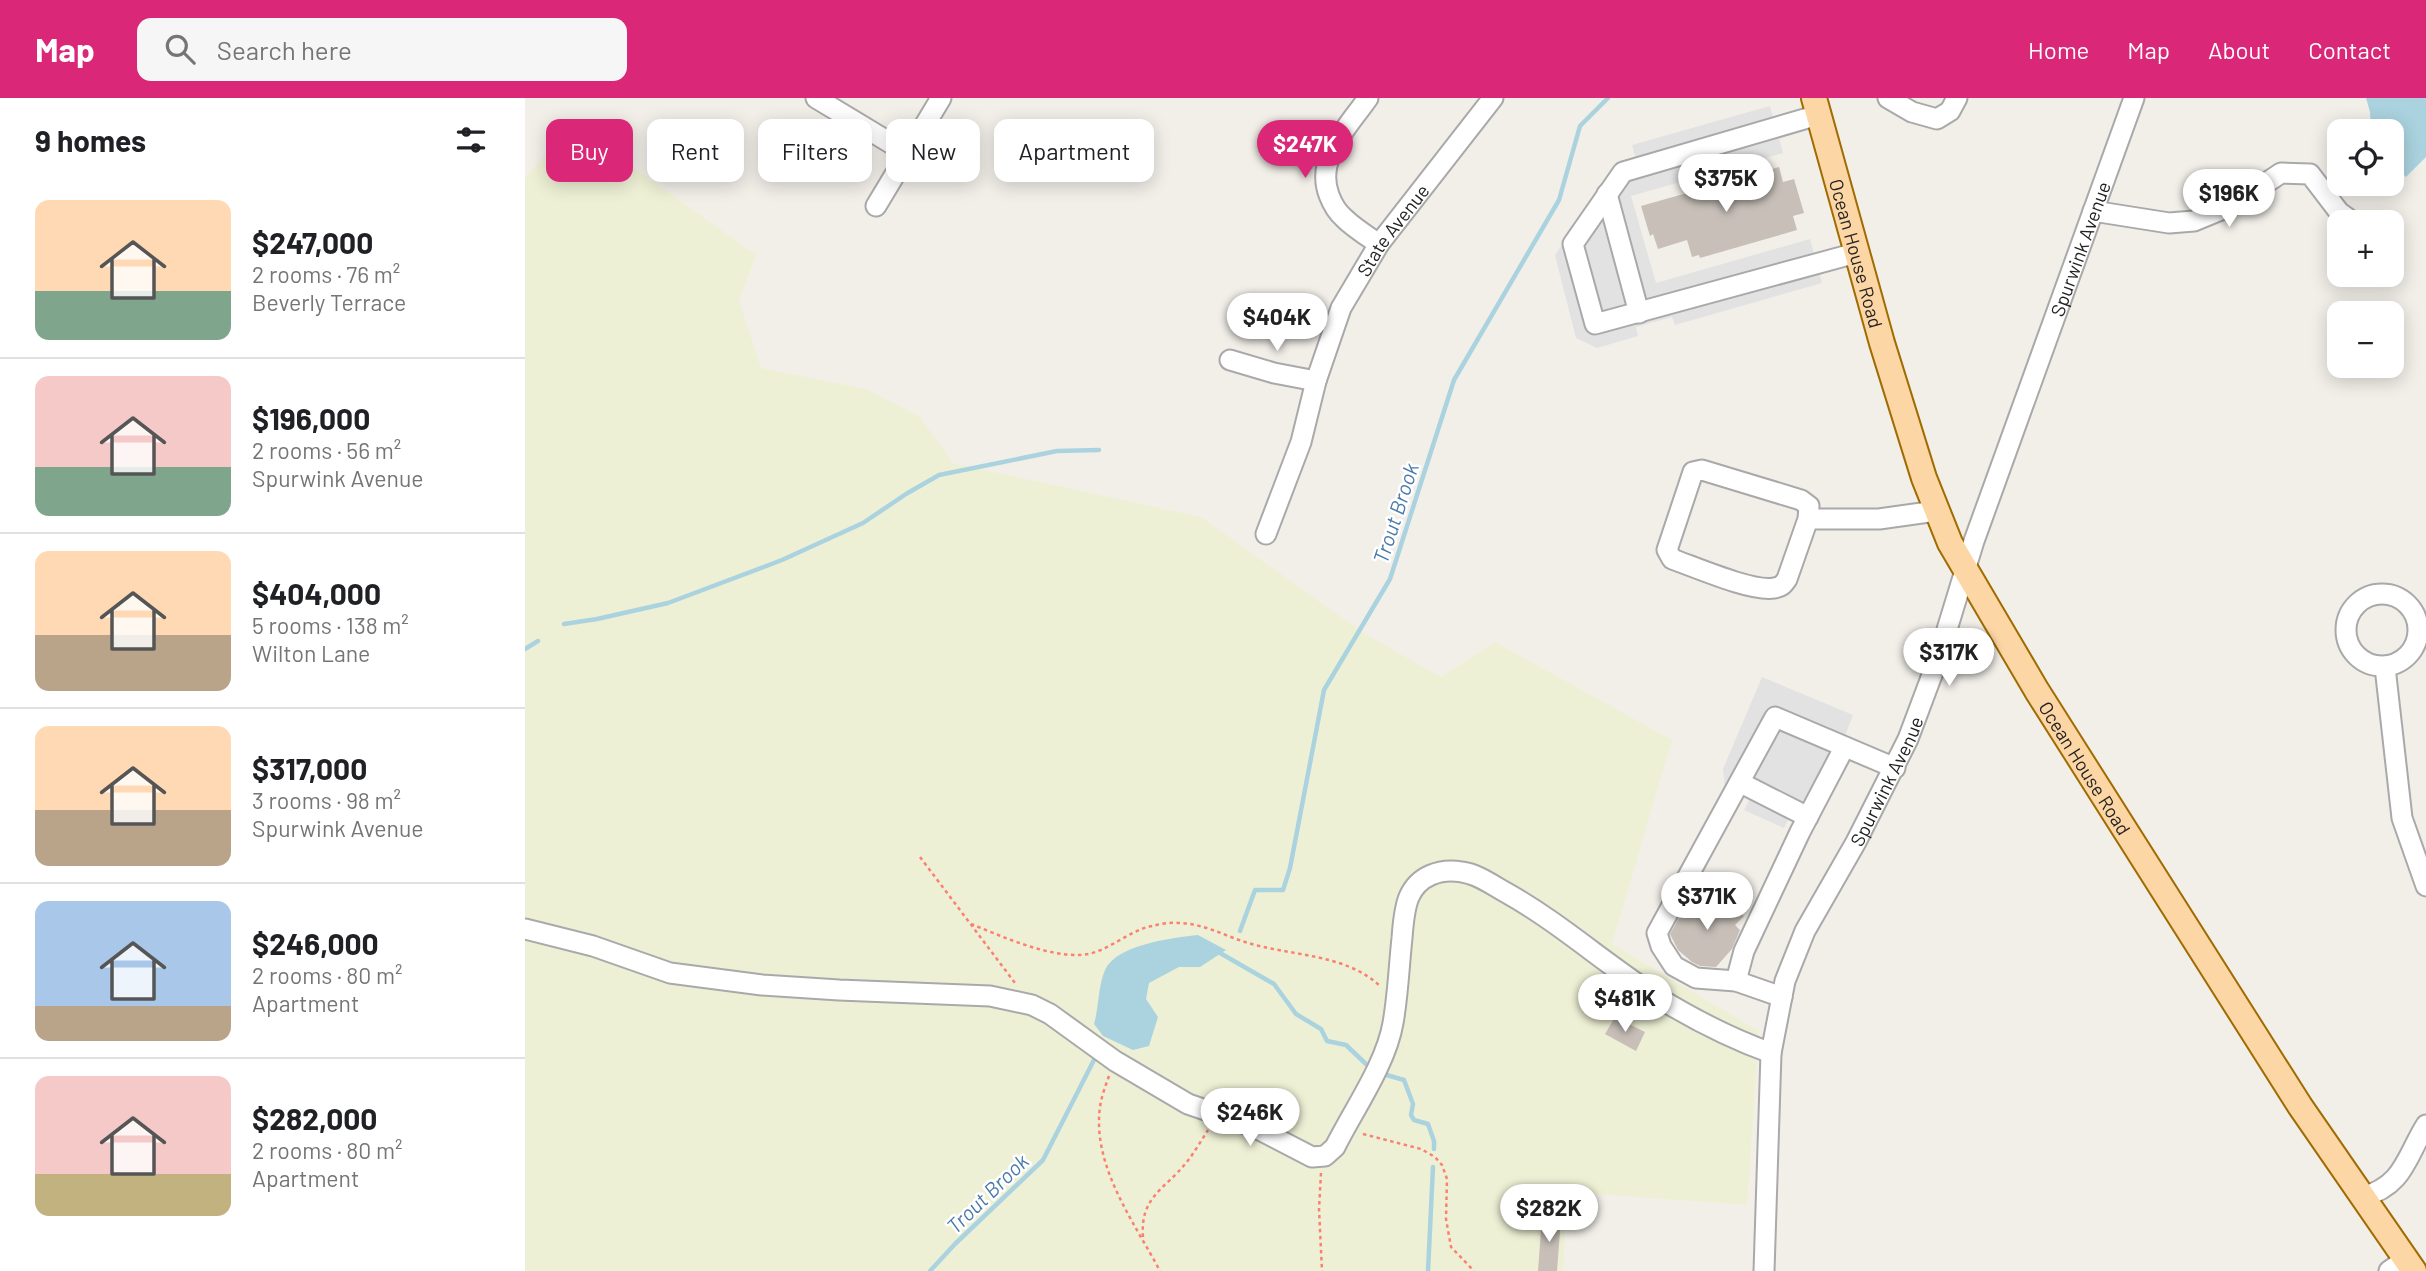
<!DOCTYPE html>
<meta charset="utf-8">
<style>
:root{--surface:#fff;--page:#f6f6f6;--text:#202124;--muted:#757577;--line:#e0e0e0;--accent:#db2777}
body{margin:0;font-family:Barlow,sans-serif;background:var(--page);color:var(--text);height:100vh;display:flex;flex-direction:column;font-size:26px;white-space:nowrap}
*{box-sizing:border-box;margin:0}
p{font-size:23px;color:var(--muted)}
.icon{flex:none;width:38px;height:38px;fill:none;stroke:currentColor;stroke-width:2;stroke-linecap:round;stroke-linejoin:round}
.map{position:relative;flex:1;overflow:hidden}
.panel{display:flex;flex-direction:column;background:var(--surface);width:525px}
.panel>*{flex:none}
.top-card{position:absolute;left:21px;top:21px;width:665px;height:63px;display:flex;gap:14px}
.tools{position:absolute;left:1802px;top:21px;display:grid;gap:14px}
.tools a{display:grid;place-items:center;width:77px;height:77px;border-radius:14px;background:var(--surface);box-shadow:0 4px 18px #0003;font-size:35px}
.price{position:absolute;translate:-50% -60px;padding:0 16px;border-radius:24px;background:#fff;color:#222;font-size:23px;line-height:46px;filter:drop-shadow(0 2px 4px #0008)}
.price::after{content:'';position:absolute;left:50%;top:42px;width:21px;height:16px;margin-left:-10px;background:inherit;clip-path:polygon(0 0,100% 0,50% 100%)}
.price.active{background:var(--accent);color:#fff}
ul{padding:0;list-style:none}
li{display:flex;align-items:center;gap:21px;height:175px;padding:0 35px}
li+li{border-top:2px solid var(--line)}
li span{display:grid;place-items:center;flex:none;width:196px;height:140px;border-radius:14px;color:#555}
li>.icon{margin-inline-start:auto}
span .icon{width:84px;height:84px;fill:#fffc;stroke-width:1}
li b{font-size:30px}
h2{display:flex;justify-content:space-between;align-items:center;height:84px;padding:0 35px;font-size:30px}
.pill{padding:0 24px;border-radius:14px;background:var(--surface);box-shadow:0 4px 18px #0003;font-size:24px;line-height:63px}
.pill.active{background:var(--accent);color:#fff}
header{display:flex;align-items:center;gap:42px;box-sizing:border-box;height:98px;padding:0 35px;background:var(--accent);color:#fff}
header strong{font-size:33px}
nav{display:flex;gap:38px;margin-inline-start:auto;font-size:24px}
.search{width:490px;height:63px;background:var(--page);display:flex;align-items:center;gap:18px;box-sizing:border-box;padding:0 24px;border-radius:14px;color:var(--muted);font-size:26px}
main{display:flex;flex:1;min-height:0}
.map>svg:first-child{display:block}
</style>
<header>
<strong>Map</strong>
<div class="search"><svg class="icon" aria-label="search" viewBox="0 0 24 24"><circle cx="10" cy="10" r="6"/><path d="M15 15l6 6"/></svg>Search here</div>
<nav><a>Home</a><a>Map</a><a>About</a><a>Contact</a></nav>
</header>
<main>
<section class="panel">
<h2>9 homes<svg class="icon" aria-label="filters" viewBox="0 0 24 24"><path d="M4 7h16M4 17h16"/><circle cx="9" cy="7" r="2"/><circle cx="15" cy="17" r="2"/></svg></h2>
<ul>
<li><span style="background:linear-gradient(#ffd9b3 65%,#7fa58c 0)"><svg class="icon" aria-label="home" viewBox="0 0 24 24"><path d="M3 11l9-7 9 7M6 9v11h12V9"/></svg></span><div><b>$247,000</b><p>2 rooms · 76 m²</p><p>Beverly Terrace</p></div></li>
<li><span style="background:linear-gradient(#f6c9c9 65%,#7fa58c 0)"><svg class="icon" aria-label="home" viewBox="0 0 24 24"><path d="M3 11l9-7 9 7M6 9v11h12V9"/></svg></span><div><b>$196,000</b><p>2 rooms · 56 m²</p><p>Spurwink Avenue</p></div></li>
<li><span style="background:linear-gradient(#ffd9b3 60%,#b9a48a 0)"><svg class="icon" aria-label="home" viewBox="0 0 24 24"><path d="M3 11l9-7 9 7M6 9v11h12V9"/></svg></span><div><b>$404,000</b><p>5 rooms · 138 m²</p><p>Wilton Lane</p></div></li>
<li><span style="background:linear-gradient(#ffd9b3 60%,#b9a48a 0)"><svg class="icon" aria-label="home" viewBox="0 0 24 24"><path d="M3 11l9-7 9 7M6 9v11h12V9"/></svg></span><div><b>$317,000</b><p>3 rooms · 98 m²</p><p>Spurwink Avenue</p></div></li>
<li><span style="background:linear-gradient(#a9c7e8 75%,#b9a48a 0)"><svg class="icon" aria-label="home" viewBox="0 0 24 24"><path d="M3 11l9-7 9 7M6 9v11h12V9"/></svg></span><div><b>$246,000</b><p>2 rooms · 80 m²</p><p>Apartment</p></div></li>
<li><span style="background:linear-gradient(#f6c9c9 70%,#c2b280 0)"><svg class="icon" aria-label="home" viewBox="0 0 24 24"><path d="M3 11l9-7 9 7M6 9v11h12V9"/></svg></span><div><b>$282,000</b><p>2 rooms · 80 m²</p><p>Apartment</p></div></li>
</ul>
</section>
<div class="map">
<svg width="1901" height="1173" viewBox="0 0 1901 1173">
<rect width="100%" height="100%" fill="#f2efe9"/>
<path fill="#eef0d5" d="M 47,26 L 231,157 L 214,203 L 236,270 L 341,291 L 395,319 L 428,365 L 676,419 L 837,534 L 916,579 L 970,544 L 1147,642 L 1087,846 L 1234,933 L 1222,1107 L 1043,1094 L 1038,1173 L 0,1173 L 0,80 Z"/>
<path fill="#e2e2e2" d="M 1245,8 L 1258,55 L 1106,98 L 1131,185 L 1285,141 L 1297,185 L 1150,227 L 1147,219 L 1111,229 L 1113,238 L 1072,250 L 1051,240 L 1030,157 L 1094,66 L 1111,61 L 1107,47 Z
M 1237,579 L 1328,617 L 1285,729 L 1264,719 L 1259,730 L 1219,712 L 1225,700 L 1200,689 L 1198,671 Z"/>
<path fill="#aad3df" d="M 1841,0 L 1901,0 L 1901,59 L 1881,79 L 1867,66 L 1867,33 L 1846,33 L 1845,14 Z
M 673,837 L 701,852 L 675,869 L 654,869 L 624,885 L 621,901 L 633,919 L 624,948 L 608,952 L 578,938 L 569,926 C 574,909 573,888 580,872 C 592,846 648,840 673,837 Z"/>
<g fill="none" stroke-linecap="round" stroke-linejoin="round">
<path stroke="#aad3df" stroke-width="4.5" d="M 39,526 L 72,521 L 143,505 L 257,462 L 338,425 L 381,396 L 414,377 L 532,353 L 574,352
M 0,551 L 13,543
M 715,833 L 730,792 L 758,792 L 765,770 L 799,592 L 865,481 L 929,282 L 1034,102 L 1055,28 L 1083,0
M 695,855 L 749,886 L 771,916 L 796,931 L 802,943 L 821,947 L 842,967
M 858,976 L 879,982 L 888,1006 L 886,1017 L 889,1022 L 903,1026 L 909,1043 L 909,1051
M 405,1173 L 430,1146 L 518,1062 L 570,960
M 903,1173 L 908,1069"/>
</g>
<path fill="#c7bfb8" d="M 1254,69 L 1258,84 L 1269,81 L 1279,115 L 1268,118 L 1272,132 L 1175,160 L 1174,157 L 1167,159 L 1162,142 L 1133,151 L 1128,136 L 1125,138 L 1116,108 Z
M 1174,796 L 1190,809 L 1198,800 L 1219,818 L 1210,827 L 1215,832 L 1207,851 L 1191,869 L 1175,868 L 1167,864 L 1153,852 L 1145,836 L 1155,818 Z
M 1090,919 L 1120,934 L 1111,953 L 1080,936 Z
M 1017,1118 L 1036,1120 L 1032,1173 L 1013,1173 Z"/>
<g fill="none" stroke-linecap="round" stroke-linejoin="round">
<g stroke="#a9a9a9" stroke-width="23">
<g id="minor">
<path d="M 291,0 L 382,55"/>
<path d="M 843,0 C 823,29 790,60 804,97 C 807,105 812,114 819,120 C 829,130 842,138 854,146"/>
<path d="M 1363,0 L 1387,14 L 1412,21 L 1425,13 L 1432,0"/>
<path d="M 1293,17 L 1098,74 L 1048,146 L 1070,226 L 1331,155"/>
<path d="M 1082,96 L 1114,215"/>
<path d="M 351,108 L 416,0"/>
<path d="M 1568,113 L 1644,125 L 1669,123 L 1708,107 L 1756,75 L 1785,76 L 1814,114 L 1828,124"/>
<path d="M 705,262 L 749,275 L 791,283"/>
<path d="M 1283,421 L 1262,481 C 1258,487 1256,489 1249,490 C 1227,494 1170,469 1147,461 L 1142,452 L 1168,374 L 1177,372 L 1276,402 L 1284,408 L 1283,421 L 1354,421 L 1411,413"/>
<path id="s1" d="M 741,436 L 776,344 L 791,283 L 816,210 L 854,146 L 968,0"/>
<circle cx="1857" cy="532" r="36"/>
<path d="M 1860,569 L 1877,720 L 1901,788"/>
<path d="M 1216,685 L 1283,719"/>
<path d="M 0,831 L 68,848 L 145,875 L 237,887 L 314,892 L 465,898 L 507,907 L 525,916 L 590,963 L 663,1006 L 727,1028 L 787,1059 L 800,1058 L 810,1049 C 829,1011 861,966 868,925 C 873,897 874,868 877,840 C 878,827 879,811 884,799 C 893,778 915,770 937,774 C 952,776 966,786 980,794 C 1034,824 1080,866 1132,899 C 1168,921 1207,941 1246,955"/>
<path d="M 1211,883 L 1219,853 L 1275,734 L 1319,650"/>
<path d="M 1257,899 L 1211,883 L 1171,880 L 1149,868 L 1136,848 L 1132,835 L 1250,619 L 1370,670"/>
<path d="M 1837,1099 C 1879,1088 1881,1059 1901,1027"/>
<path id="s2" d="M 1239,1173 L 1246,955 L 1260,883 L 1280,833 L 1331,744 L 1383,641 L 1413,561 L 1449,443 L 1609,0"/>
<path d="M 1864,1173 L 1881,1161"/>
</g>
</g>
<g stroke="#a06b00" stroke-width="28">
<g id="major">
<path id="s3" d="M 1289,0 L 1357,245 L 1399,380 L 1425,445 L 1512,593 L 1775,1008 L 1889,1173"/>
</g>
</g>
<path stroke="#fa8072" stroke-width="2.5" stroke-dasharray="3.5 3.5" stroke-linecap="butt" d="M 395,759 L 490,885
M 446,826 C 479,839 517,857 553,857 C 581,857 601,833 627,828 C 635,826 645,824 653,825 C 677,825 698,837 720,844 C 763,858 820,855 855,888
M 584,978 C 581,986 578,995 576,1003 C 564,1064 608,1122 635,1173
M 838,1036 L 896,1051 L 910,1059 L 917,1067 L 922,1081 L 921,1121 L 926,1149 L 949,1173
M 796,1075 L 794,1111 L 797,1173
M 618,1139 C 615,1099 639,1092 661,1065 C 669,1055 676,1043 683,1032"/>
<use href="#minor" stroke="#fff" stroke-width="19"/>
<use href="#major" stroke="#fcd6a4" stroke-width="24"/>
</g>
<g text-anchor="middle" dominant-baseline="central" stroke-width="5" stroke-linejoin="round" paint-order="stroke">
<g font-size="19" fill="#222" stroke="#fff">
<text stroke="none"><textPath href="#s1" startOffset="332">State Avenue</textPath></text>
<text stroke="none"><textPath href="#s2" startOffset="1083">Spurwink Avenue</textPath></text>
<text stroke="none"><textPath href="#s3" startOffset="161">Ocean House Road</textPath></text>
<text stroke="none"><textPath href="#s3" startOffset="728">Ocean House Road</textPath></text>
<text stroke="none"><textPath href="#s2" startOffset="516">Spurwink Avenue</textPath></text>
</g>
<g font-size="21" font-style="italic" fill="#4a7aab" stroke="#fff">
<text transform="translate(870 415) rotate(-72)">Trout Brook</text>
<text transform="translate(462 1095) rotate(-44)">Trout Brook</text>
</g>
</g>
</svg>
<div class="tools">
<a><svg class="icon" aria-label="locate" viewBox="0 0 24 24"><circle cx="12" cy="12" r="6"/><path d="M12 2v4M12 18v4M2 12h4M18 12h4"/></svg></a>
<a>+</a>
<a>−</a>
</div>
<b class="price active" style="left:780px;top:82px">$247K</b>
<b class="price" style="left:1201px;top:116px">$375K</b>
<b class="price" style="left:1704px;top:131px">$196K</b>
<b class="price" style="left:752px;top:255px">$404K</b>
<b class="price" style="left:1424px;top:590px">$317K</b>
<b class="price" style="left:1182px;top:834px">$371K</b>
<b class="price" style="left:1100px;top:936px">$481K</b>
<b class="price" style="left:725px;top:1050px">$246K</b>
<b class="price" style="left:1024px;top:1146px">$282K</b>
<div class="top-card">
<a class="pill active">Buy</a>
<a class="pill">Rent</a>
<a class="pill">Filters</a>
<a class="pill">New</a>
<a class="pill">Apartment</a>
</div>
</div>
</main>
